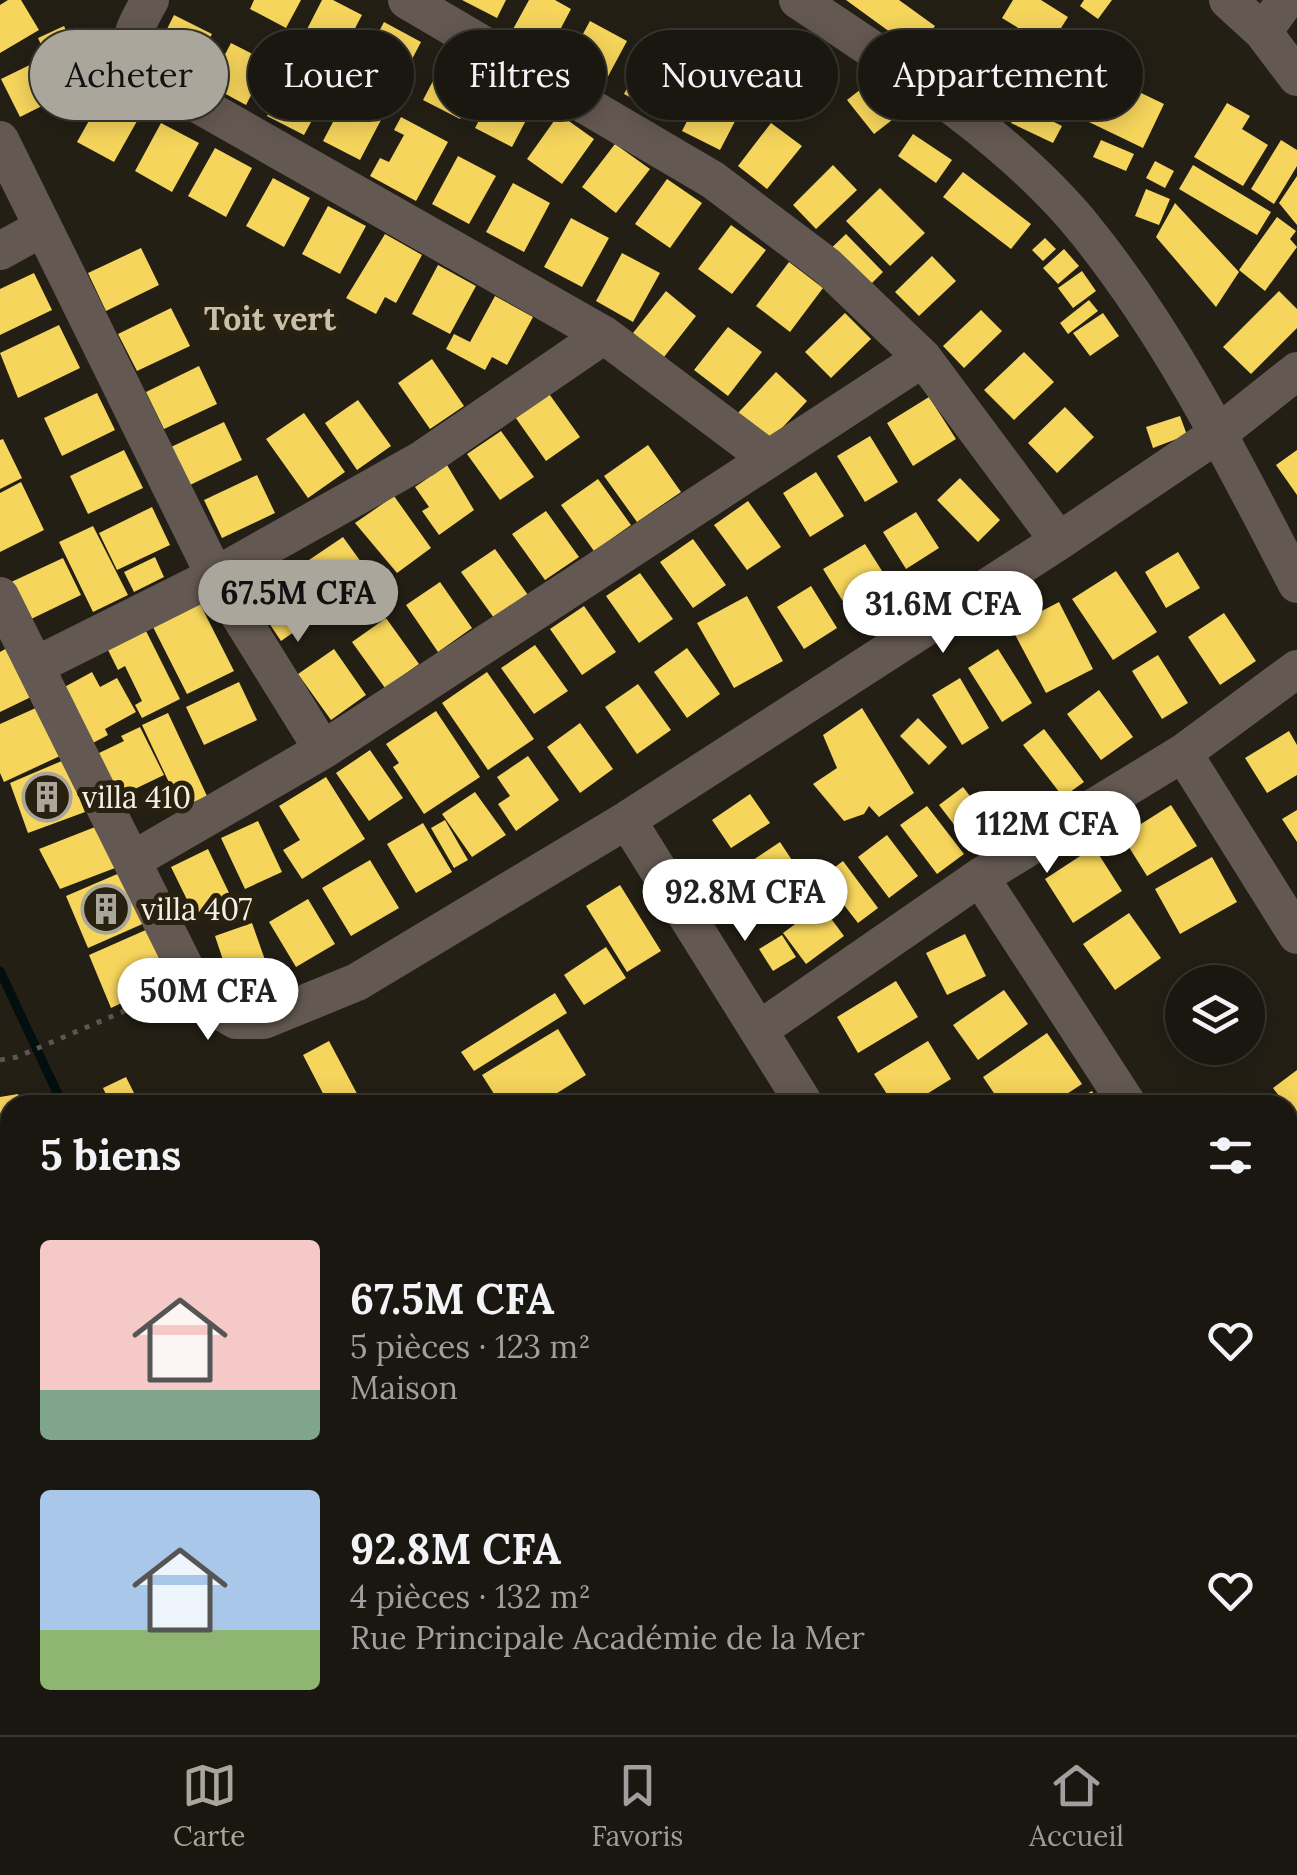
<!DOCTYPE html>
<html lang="fr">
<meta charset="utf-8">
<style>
:root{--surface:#1a1710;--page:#232019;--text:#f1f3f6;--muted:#9f9f9f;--line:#383630;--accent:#aba69c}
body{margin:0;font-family:Lora,serif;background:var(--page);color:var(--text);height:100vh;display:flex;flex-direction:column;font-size:38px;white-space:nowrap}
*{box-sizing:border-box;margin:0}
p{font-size:32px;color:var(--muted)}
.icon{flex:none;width:55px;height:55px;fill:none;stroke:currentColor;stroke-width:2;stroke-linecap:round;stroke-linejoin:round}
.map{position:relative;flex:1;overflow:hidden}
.sheet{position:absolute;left:0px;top:1095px;width:1298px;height:640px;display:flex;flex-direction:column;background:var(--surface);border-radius:30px 30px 0 0;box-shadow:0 5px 25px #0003,0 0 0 2px var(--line)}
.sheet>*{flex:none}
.hud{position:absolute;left:30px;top:30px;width:1238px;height:90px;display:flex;gap:20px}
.fabs{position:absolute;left:1165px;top:965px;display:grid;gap:20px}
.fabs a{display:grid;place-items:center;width:100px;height:100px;border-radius:50%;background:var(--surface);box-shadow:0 5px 25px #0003,0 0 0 2px var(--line);font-size:50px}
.price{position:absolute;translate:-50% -85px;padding:0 22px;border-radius:35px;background:#fff;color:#222;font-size:32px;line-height:65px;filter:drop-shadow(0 2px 5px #0008)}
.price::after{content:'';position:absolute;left:50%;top:60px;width:30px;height:22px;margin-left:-15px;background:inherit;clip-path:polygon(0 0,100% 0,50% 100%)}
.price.current{background:var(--accent);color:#111}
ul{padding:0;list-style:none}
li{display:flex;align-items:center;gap:30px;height:250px;padding:0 40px}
li span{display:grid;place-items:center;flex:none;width:280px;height:200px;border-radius:10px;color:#555}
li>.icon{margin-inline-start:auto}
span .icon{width:120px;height:120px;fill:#fffc;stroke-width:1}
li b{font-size:42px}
h2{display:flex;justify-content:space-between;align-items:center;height:120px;padding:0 40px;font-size:42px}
.tag{padding:0 35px;border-radius:45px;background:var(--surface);box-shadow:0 5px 25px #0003,0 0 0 2px var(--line);font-size:35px;line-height:90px}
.tag.current{background:var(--accent);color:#111}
.tabs{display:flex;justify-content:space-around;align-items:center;height:140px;border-top:2px solid var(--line);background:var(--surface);font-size:28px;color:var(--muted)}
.tabs a{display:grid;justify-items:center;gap:5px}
.tabs .current{color:var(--accent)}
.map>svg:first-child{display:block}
</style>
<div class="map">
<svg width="1297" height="1735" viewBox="0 0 1297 1735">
<rect width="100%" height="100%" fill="#231f15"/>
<path fill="#f6d55c" d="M 8,0 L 21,0 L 39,30 L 0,53 L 0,5 Z
M 254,0 L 301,0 L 286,28 L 250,9 Z
M 322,0 L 333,0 L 362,15 L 340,57 L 303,37 Z
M 462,0 L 506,0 L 497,18 Z
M 529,0 L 555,0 L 571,9 L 549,51 L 512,31 Z
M 846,0 L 899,0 L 935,26 L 916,51 Z
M 1013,0 L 1041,0 L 1068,17 L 1049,47 L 1002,18 Z
M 1084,0 L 1112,0 L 1098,19 L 1080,6 Z
M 174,15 L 212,34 L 189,76 L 153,57 Z
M 590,21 L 627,41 L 605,82 L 567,63 Z
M 384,22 L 421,42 L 399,84 L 362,64 Z
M 64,26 L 86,75 L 60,86 L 38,38 Z
M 962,41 L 985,54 L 973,74 L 950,61 Z
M 231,43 L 268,62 L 246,105 L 209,85 Z
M 645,52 L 683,71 L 660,113 L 624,94 Z
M 1060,54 L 1164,104 L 1143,148 L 1039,98 Z
M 44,58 L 62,96 L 20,117 L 1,79 Z
M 445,58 L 482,77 L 460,119 L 423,100 Z
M 1017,60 L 1043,73 L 1031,98 L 1005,85 Z
M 289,74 L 327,93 L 304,135 L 267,116 Z
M 875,78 L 888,94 L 900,85 L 914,103 L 874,134 L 847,100 Z
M 497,86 L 534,105 L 512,147 L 475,128 Z
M 704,88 L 742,108 L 720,150 L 682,131 Z
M 104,94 L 141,114 L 114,162 L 77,142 Z
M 345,99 L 382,118 L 360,160 L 323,141 Z
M 1227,103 L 1250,116 L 1242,129 L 1268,145 L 1243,186 L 1194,157 Z
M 1020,105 L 1062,126 L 1053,143 L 1011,123 Z
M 559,114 L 594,139 L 562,184 L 527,159 Z
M 401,117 L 448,142 L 416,201 L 370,176 L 380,158 L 389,162 L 404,135 L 394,130 Z
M 161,123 L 199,143 L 172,192 L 135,171 Z
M 771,123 L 802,146 L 767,189 L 738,166 Z
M 913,134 L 952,160 L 936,183 L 898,156 Z
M 1101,140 L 1134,154 L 1126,171 L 1093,157 Z
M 1281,140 L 1297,150 L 1297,166 L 1274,204 L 1251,189 Z
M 615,144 L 650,169 L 616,213 L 582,187 Z
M 215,148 L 252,168 L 226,217 L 188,196 Z
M 458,156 L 496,176 L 469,224 L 432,204 Z
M 1155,161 L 1174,171 L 1165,188 L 1146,178 Z
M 833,165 L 857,190 L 816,229 L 793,205 Z
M 1193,165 L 1271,212 L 1257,235 L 1179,189 Z
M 963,172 L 1031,224 L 1011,249 L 943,197 Z
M 1297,176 L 1297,225 L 1279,203 Z
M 273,178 L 310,198 L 284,247 L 246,226 Z
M 667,179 L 702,203 L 670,248 L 635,224 Z
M 513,183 L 550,203 L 524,252 L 486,232 Z
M 880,188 L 925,233 L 890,266 L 846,221 Z
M 1146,189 L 1170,199 L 1159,225 L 1135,216 Z
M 1175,203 L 1239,272 L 1216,307 L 1156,237 Z
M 328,206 L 366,226 L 340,274 L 302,254 Z
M 1277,217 L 1296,231 L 1290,239 L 1297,247 L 1265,291 L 1239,270 Z
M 571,218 L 609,238 L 582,287 L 544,267 Z
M 731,225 L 766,250 L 732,294 L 698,269 Z
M 385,234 L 422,255 L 396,303 L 385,297 L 376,314 L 346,298 Z
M 846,234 L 883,272 L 862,293 L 824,255 Z
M 1045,238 L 1056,249 L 1043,261 L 1032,250 Z
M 141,248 L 159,285 L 106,311 L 88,273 Z
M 1064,249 L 1079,266 L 1058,284 L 1043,268 Z
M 622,253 L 660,273 L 633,322 L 596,301 Z
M 932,256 L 956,281 L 919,316 L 895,292 Z
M 789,262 L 823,288 L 790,332 L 756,306 Z
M 438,265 L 476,286 L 450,334 L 412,314 Z
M 1082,271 L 1096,291 L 1073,308 L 1058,288 Z
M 34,273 L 52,310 L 0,335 L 0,289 Z
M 666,291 L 696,316 L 664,357 L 633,333 Z
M 1279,291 L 1297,309 L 1297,328 L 1251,374 L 1223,347 Z
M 495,296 L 533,317 L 507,365 L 492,357 L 485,370 L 446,349 L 454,334 L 470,342 Z
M 1089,300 L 1098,311 L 1068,334 L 1060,323 Z
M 171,308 L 190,346 L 137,371 L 118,334 Z
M 981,310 L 1002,331 L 964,368 L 943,346 Z
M 845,313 L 871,339 L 831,378 L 805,352 Z
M 1103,313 L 1119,336 L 1090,356 L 1073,333 Z
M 59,325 L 80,368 L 18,398 L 0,353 Z
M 728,327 L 762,352 L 728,396 L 694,370 Z
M 1024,352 L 1054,382 L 1014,420 L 984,390 Z
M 432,359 L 464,406 L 430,429 L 398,383 Z
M 199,366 L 217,404 L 164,429 L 146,392 Z
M 776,372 L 807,401 L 770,441 L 738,413 Z
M 547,391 L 580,437 L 546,461 L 513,414 Z
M 97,393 L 115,430 L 62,456 L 44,418 Z
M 929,397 L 956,439 L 913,466 L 887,423 Z
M 358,400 L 391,446 L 357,470 L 325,423 Z
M 1065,407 L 1094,437 L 1057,473 L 1028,443 Z
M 304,413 L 345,472 L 308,498 L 266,439 Z
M 1180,416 L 1187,435 L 1153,448 L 1146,427 Z
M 224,422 L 242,460 L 190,485 L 171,447 Z
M 501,431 L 534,477 L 500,500 L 467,454 Z
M 870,436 L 898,482 L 865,502 L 837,456 Z
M 3,439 L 22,478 L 0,489 L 0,440 Z
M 648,445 L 681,492 L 637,522 L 604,476 Z
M 124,450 L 143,488 L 88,514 L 70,476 Z
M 1297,450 L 1297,495 L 1276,465 Z
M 447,465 L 474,510 L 439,535 L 422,511 L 429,507 L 415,487 Z
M 816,472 L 844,516 L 810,537 L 783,493 Z
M 257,475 L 275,513 L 222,538 L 204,500 Z
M 960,478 L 1000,520 L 978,542 L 937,500 Z
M 598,479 L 631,525 L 594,551 L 561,505 Z
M 21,482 L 44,530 L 0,552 L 0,493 Z
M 394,496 L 431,548 L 397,573 L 355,523 Z
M 748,501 L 781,547 L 747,570 L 714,525 Z
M 152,507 L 170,545 L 117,570 L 99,533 Z
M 546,511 L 579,557 L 545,580 L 512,534 Z
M 916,512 L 939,548 L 906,569 L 883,532 Z
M 93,526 L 128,595 L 93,612 L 59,542 Z
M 343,537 L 374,580 L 340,605 L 309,560 Z
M 693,539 L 726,585 L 693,608 L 660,562 Z
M 865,544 L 894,590 L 852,616 L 823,569 Z
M 495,549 L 528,595 L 494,618 L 461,572 Z
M 1178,552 L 1200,588 L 1166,608 L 1145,572 Z
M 155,557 L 164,577 L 134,592 L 124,572 Z
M 63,558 L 81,595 L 27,621 L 9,583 Z
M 288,570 L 320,614 L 281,641 L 267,620 L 261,624 L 244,601 Z
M 1116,571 L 1157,632 L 1113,660 L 1072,599 Z
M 640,573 L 673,619 L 639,643 L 606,596 Z
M 440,582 L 472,628 L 438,652 L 406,605 Z
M 811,586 L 837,628 L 804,649 L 777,607 Z
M 747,596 L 783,661 L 734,688 L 697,623 Z
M 198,600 L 234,671 L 187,694 L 151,623 Z
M 1059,602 L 1093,669 L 1046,693 L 1011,627 Z
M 584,606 L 616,652 L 582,675 L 550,629 Z
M 1224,613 L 1256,661 L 1220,685 L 1188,637 Z
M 386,618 L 419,664 L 385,688 L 352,642 Z
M 145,629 L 180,699 L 142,718 L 135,705 L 142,701 L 125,666 L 118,670 L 107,648 Z
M 535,645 L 568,691 L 534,714 L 501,668 Z
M 7,648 L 31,697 L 0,712 L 0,652 Z
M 687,648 L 720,694 L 687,718 L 654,672 Z
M 334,649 L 366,695 L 331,720 L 298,674 Z
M 998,649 L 1032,703 L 1002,722 L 968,668 Z
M 1158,655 L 1188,703 L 1162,719 L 1132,671 Z
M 92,672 L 100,687 L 117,678 L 136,712 L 105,729 L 108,735 L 89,745 L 59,690 Z
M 487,672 L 534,739 L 488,770 L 442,703 Z
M 960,678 L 989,728 L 962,745 L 932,695 Z
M 239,682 L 257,720 L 204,745 L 186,707 Z
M 638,684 L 671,730 L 637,754 L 605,707 Z
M 1099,690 L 1133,737 L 1101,760 L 1067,714 Z
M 38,707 L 60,756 L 4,782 L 0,773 L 0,724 Z
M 862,708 L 914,793 L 879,817 L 869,806 L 864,814 L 844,821 L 813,784 L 837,768 L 823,735 Z
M 436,711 L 480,777 L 424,814 L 393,767 L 399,763 L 386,744 Z
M 168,713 L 207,796 L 181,808 L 142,725 Z
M 918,718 L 947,747 L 929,765 L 900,736 Z
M 580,723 L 613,769 L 580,793 L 547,747 Z
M 140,727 L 164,775 L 118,797 L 97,754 L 124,741 L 121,736 Z
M 1044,729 L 1084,782 L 1063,797 L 1023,745 Z
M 1289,731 L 1297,745 L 1297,775 L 1267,793 L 1245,758 Z
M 370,750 L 403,798 L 369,821 L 336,773 Z
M 528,756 L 559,800 L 516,831 L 498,804 L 510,796 L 497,777 Z
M 64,760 L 85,812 L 28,833 L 10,783 Z
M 326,777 L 365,839 L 302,879 L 283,850 L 300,840 L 279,806 Z
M 963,787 L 996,830 L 972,848 L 939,805 Z
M 475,792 L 506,835 L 472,857 L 442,814 Z
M 750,794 L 770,823 L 731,848 L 712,820 Z
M 1171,805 L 1197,846 L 1147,876 L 1122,836 Z
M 927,806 L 964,854 L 937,874 L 900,825 Z
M 1297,810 L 1297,842 L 1282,819 Z
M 445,820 L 468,860 L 454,868 L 431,828 Z
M 258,821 L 282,872 L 245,889 L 221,838 Z
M 423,823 L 452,872 L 416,893 L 387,844 Z
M 95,827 L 115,868 L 60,889 L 39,849 Z
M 887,835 L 918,876 L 889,898 L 858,857 Z
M 780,842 L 815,895 L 783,921 L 776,920 L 741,868 Z
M 1094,847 L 1122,891 L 1073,923 L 1045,879 Z
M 208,849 L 231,897 L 194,914 L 171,867 Z
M 1212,857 L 1237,902 L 1180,934 L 1155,889 Z
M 370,860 L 399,908 L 351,936 L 322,888 Z
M 723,861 L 747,897 L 729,909 L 706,873 Z
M 843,861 L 878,908 L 858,923 L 822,877 Z
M 122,872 L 147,922 L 88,948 L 66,896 Z
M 620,885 L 661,951 L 627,972 L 586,906 Z
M 308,899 L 335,944 L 296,967 L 269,922 Z
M 821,905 L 844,936 L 806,964 L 783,933 Z
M 1129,913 L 1161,958 L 1115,990 L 1083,944 Z
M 252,923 L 270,974 L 232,987 L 215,936 Z
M 148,929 L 173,979 L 111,1008 L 89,955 Z
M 965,934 L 986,976 L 947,995 L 926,953 Z
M 782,935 L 796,957 L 773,971 L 759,949 Z
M 606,947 L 626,978 L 584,1005 L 564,975 Z
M 896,981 L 918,1017 L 858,1053 L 837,1017 Z
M 1004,990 L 1028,1024 L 978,1060 L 953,1025 Z
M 555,993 L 567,1013 L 474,1071 L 461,1052 Z
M 558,1029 L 586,1075 L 538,1105 L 501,1105 L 482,1075 Z
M 1047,1033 L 1082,1084 L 1050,1105 L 1002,1105 L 983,1077 Z
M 329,1041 L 363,1105 L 329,1105 L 303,1055 Z
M 928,1041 L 951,1079 L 909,1105 L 894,1105 L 874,1074 Z
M 1297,1070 L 1297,1120 L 1273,1088 Z
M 126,1077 L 140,1105 L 111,1105 L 103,1088 Z
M 1092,1091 L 1099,1105 L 1066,1105 Z
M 315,1093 L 321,1105 L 291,1105 Z
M 960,1093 L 968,1105 L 941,1105 Z
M 18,1094 L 24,1105 L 10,1105 L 10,1155 L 0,1137 L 0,1097 Z
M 10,1197 L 10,1248 L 0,1249 L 0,1198 Z
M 1297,1224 L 1297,1314 L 1288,1301 L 1288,1231 Z
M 10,1375 L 10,1427 L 0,1429 L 0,1376 Z
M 1288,1413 L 1297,1428 L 1297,1462 L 1288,1468 Z
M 10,1440 L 10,1480 L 0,1481 L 0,1441 Z
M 0,1565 L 10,1565 L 10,1606 L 0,1607 Z
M 0,1625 L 10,1625 L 10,1663 L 0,1663 Z
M 16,1725 L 54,1725 L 54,1735 L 16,1735 Z
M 116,1725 L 193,1725 L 193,1735 L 116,1735 Z"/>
<path fill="#d6604d" d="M 1293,1724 L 1294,1735 L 1248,1735 L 1248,1733 Z"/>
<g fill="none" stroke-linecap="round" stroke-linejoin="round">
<path stroke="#030e0e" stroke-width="9" d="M 0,971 L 63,1105
M 229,1725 L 230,1735"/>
<path stroke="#5d554f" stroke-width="5" stroke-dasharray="5 8" stroke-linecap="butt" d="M 0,1060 L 17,1057 L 164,994"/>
<path stroke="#645852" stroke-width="38" d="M 150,0 C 135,28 122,45 143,73 L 604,335 L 769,459
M 407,0 L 713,180 L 827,266 L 923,358 L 1059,541
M 798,0 C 896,65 1013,139 1087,232 C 1173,339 1234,463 1297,584
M 1228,0 L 1263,32 L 1297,77
M 1263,32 L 1286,0
M 0,140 L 215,576 L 323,750
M 0,251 L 42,228
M 0,596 L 192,982 L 212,1006 L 236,1020 L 264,1020 L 357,982 L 627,820 L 1059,541 L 1219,433 L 1297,371
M 35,666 L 215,576 L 423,459 L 604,335
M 1183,753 L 1297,935
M 627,820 L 805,1105
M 133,860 L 323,750 L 923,358
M 980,877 L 1128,1105
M 759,1030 L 980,877 L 1183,753 L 1297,669
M 1288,1335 L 1297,1329
M 0,1352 L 10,1351
M 1288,1646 L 1297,1639
M 90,1725 L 91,1735
M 959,1735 L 1063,1725"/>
</g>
<defs>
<g id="building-ring" transform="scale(2.5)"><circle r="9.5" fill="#29210f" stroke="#aba69c" stroke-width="1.5"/><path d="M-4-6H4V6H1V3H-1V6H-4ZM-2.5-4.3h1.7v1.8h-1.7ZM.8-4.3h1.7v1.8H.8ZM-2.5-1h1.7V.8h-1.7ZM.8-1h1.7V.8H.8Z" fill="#aba69c"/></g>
</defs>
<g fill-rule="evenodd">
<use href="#building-ring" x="47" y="797"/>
<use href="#building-ring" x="106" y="909"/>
</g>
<g text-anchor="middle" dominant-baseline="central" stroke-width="10" stroke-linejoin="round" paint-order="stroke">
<g font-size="30" fill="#f4efe4" stroke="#29210f" text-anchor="start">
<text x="82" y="797">villa 410</text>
<text x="141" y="909">villa 407</text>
</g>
<g font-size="32" font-weight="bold" fill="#c9c0aa" stroke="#29210f">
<text x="270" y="318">Toit vert</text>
</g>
</g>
</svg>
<div class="fabs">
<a><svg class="icon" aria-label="layers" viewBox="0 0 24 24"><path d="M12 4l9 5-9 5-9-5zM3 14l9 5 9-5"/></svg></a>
</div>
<b class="price current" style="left:298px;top:645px">67.5M CFA</b>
<b class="price" style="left:943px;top:656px">31.6M CFA</b>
<b class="price" style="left:1047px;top:876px">112M CFA</b>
<b class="price" style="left:745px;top:944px">92.8M CFA</b>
<b class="price" style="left:208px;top:1043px">50M CFA</b>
<div class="hud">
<a class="tag current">Acheter</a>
<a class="tag">Louer</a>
<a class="tag">Filtres</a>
<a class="tag">Nouveau</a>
<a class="tag">Appartement</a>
</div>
<section class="sheet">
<h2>5 biens<svg class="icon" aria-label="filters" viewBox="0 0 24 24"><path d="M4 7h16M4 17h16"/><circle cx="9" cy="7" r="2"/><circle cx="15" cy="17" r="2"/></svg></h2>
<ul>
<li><span style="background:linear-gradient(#f6c9c9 75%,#7fa58c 0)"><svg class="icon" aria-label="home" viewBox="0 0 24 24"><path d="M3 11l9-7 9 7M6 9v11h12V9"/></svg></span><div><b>67.5M CFA</b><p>5 pièces · 123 m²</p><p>Maison</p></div><svg class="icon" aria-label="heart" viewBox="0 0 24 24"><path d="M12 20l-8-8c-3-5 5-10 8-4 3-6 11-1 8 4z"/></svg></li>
<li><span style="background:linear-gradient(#a9c7e8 70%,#8fb573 0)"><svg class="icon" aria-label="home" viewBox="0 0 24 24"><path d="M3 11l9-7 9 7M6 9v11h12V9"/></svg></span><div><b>92.8M CFA</b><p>4 pièces · 132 m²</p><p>Rue Principale Académie de la Mer</p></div><svg class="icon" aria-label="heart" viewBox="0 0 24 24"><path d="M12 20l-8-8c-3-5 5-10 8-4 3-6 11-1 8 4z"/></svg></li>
</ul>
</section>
</div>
<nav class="tabs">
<a class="current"><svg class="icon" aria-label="map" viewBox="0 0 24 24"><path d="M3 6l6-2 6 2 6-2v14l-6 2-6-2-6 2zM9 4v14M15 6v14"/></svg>Carte</a>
<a><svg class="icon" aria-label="saved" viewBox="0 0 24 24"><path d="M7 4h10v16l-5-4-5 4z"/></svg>Favoris</a>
<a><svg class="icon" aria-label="home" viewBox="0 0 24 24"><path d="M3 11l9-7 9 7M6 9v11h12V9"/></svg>Accueil</a>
</nav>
